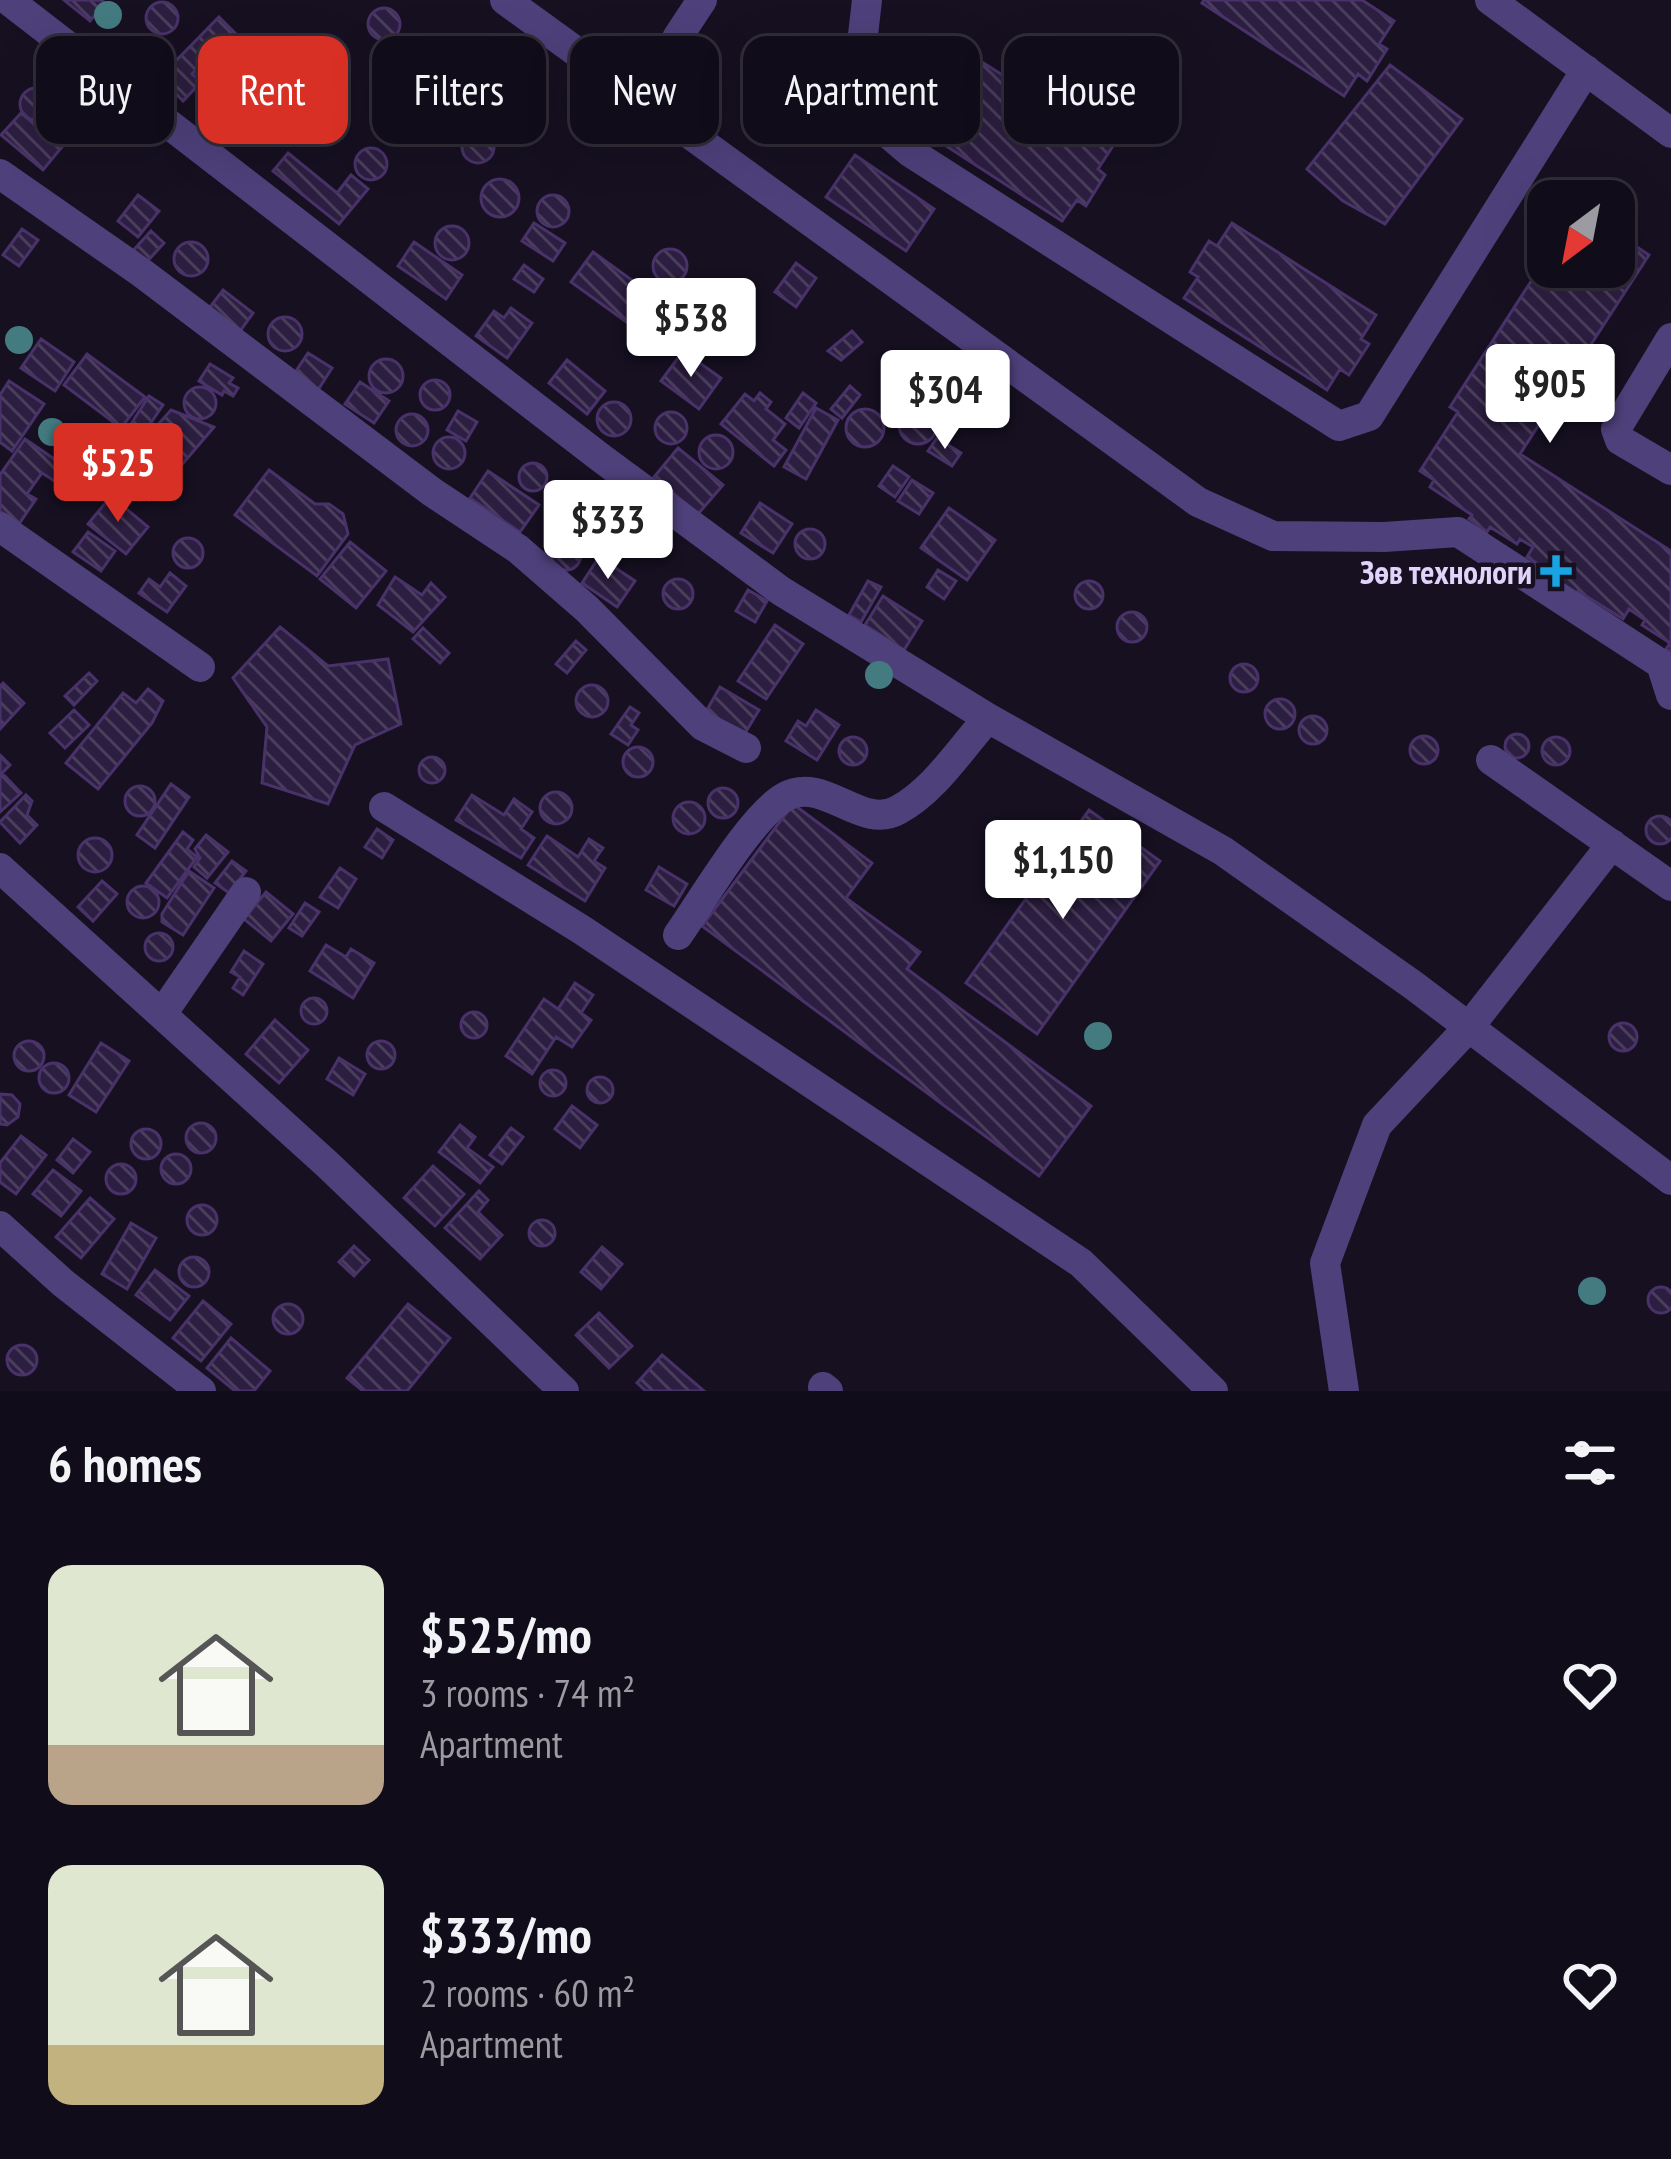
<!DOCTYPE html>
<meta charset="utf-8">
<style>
:root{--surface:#100c19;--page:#191522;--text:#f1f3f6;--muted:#9c9ba2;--line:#302c38;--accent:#d93025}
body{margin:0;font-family:"PT Sans Narrow",sans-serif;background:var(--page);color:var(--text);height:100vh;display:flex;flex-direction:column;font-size:45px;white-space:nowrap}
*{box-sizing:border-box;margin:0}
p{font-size:39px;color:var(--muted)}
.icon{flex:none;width:66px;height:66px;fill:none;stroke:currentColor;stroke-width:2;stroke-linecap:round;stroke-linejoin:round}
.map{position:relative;height:1391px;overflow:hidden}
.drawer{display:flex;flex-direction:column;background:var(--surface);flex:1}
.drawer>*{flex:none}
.banner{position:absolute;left:36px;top:36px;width:1599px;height:108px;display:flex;gap:24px}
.needle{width:78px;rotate:212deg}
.fabs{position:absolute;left:1527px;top:180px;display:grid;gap:24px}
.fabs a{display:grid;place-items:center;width:108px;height:108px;border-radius:24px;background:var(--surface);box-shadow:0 12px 48px #0002,0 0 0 3px var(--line);font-size:60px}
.price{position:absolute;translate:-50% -102px;padding:0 27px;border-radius:12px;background:#fff;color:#222;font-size:39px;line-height:78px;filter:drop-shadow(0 3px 6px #0008)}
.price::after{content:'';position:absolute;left:50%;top:72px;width:36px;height:27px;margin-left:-18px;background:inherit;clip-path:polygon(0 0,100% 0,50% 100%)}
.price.selected{background:var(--accent);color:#fff}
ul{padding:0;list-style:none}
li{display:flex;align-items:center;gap:36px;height:300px;padding:0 48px}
li span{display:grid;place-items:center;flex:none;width:336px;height:240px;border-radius:24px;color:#555}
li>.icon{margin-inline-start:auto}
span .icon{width:144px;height:144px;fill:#fffc;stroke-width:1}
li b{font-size:51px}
h2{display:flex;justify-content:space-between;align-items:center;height:144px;padding:0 48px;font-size:51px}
.tag{padding:0 42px;border-radius:24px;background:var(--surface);box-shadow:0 12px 48px #0002,0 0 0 3px var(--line);font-size:42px;line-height:108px}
.tag.selected{background:var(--accent);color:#fff}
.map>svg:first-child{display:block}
</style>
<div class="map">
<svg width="1671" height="1391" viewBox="0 0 1671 1391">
<defs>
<pattern id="building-back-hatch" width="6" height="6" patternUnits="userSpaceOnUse" patternTransform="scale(3)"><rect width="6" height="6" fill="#2c1e40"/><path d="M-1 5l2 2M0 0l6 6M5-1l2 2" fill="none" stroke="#4a3e5c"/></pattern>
</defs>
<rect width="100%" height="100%" fill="#161021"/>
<path fill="url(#building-back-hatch)" stroke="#493269" stroke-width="3" d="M 64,0 L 101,0 L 105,3 L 90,21 Z
M 1204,0 L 1362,0 L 1394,21 L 1379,44 L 1387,49 L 1367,81 L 1358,74 L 1344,96 L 1202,3 Z
M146 18a16 16 0 1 1 32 0a16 16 0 1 1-32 0Z
M368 24a16 16 0 1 1 32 0a16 16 0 1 1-32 0Z
M 219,17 L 243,41 L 219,66 L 210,56 L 192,74 L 201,82 L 183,101 L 160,77 Z
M 968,53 L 1113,146 L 1098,169 L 1105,175 L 1086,206 L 1077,200 L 1062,221 L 920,129 L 934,107 L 926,102 L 945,72 L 953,77 Z
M 50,55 L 77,78 L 70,87 L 42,65 Z
M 300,58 L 313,70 L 294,90 L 280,77 Z
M 1390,65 L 1462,119 L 1385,224 L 1343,201 L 1307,169 Z
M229 94a16 16 0 1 1 32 0a16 16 0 1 1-32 0Z
M20 104a16 16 0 1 1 32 0a16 16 0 1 1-32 0Z
M432 111a17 17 0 1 1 34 0a17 17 0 1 1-34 0Z
M 21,113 L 62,147 L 43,170 L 1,135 Z
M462 147a16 16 0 1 1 32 0a16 16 0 1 1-32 0Z
M355 164a16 16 0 1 1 32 0a16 16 0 1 1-32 0Z
M 288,153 L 337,193 L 351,175 L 368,189 L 339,224 L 273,171 Z
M 855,155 L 934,209 L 906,251 L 826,197 Z
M481 198a19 19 0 1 1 38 0a19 19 0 1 1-38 0Z
M537 211a16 16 0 1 1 32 0a16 16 0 1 1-32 0Z
M 138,195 L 159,211 L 138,237 L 118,221 Z
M 534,223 L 565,243 L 553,261 L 522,241 Z
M 1232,223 L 1376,315 L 1361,339 L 1369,344 L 1349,375 L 1340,369 L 1327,390 L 1184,298 L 1198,277 L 1190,272 L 1209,241 L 1217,246 Z
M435 243a17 17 0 1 1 34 0a17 17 0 1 1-34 0Z
M 22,229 L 38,240 L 19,266 L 3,255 Z
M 151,231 L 164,243 L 143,266 L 130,254 Z
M 1614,232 L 1649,255 L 1520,454 L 1671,551 L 1671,652 L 1666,649 L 1670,643 L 1642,625 L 1645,620 L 1629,609 L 1623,619 L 1578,591 L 1574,597 L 1558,587 L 1563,580 L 1527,557 L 1533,547 L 1520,539 L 1517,544 L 1490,527 L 1487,532 L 1469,519 L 1472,515 L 1430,487 L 1434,480 L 1420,471 L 1458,412 L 1450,407 L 1548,255 L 1548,267 L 1614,267 Z
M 414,242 L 462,275 L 446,299 L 398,266 Z
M174 259a17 17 0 1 1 34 0a17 17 0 1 1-34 0Z
M653 266a17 17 0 1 1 34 0a17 17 0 1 1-34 0Z
M 593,252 L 658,299 L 636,329 L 571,282 Z
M 796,263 L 816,278 L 796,307 L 775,292 Z
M 524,265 L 543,279 L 534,292 L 514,279 Z
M 223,290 L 253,313 L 238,334 L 207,311 Z
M 511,308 L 532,323 L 507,358 L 476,336 L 494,311 L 504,318 Z
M 658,308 L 682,327 L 665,349 L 641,331 Z
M691 328a17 17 0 1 1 34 0a17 17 0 1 1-34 0Z
M268 334a17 17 0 1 1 34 0a17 17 0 1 1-34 0Z
M 852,331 L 862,342 L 841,360 L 828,351 Z
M 41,339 L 74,362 L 55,391 L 21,368 Z
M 683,351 L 721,378 L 699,409 L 661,381 Z
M 308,353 L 332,368 L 318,390 L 294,374 Z
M 87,354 L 145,397 L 121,428 L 64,385 Z
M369 376a17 17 0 1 1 34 0a17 17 0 1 1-34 0Z
M 567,360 L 605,391 L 587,414 L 549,383 Z
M 210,364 L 233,378 L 229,383 L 238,388 L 233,396 L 224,391 L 222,395 L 199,381 Z
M420 395a15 15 0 1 1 30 0a15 15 0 1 1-30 0Z
M 9,381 L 44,404 L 12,451 L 0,442 L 0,395 Z
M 360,382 L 389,401 L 374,423 L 345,404 Z
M 850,386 L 860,395 L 842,418 L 831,409 Z
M184 403a16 16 0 1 1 32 0a16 16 0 1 1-32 0Z
M 760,393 L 771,402 L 766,409 L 785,424 L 773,440 L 786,450 L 774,466 L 721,424 L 745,394 L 754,401 Z
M 803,393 L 816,403 L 799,428 L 786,418 Z
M 149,396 L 163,405 L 144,433 L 131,424 Z
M597 419a17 17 0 1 1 34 0a17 17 0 1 1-34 0Z
M899 425a19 19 0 1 1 38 0a19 19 0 1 1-38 0Z
M 816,408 L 838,420 L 806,479 L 784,467 Z
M846 428a19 19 0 1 1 38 0a19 19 0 1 1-38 0Z
M 171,410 L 214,427 L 180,467 L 146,438 Z
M 458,411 L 477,422 L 466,441 L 447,430 Z
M655 428a16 16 0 1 1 32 0a16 16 0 1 1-32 0Z
M396 430a16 16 0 1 1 32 0a16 16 0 1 1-32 0Z
M699 452a17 17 0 1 1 34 0a17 17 0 1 1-34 0Z
M 102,437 L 130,456 L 107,490 L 79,471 Z
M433 453a16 16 0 1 1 32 0a16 16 0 1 1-32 0Z
M 937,438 L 961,453 L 952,466 L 928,451 Z
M 25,439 L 66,467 L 56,482 L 42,473 L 27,494 L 36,499 L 19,524 L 0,511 L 0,475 Z
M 678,448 L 723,485 L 698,514 L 654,477 Z
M 139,450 L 169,468 L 149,500 L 120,481 Z
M519 477a14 14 0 1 1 28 0a14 14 0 1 1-28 0Z
M 893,466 L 909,477 L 895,497 L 879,486 Z
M 269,470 L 315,504 L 329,504 L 343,514 L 348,534 L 317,576 L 235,515 Z
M 488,471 L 539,505 L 520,532 L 470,498 Z
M 912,480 L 933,493 L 919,514 L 898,501 Z
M 111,496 L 148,527 L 126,554 L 88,524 Z
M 760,503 L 792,524 L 773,553 L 741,533 Z
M 949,508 L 995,540 L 967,580 L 921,548 Z
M795 544a15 15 0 1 1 30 0a15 15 0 1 1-30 0Z
M 88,532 L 115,551 L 101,571 L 73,552 Z
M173 553a15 15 0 1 1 30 0a15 15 0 1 1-30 0Z
M551 555a15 15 0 1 1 30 0a15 15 0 1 1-30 0Z
M 350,542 L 386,571 L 356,608 L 320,579 Z
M 599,557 L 635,581 L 617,607 L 582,583 Z
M 938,570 L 956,581 L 944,599 L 927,587 Z
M 170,573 L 186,586 L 167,612 L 139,593 L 149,579 L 160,587 Z
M 395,577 L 422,595 L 431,583 L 445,597 L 413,632 L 378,605 Z
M663 594a15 15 0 1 1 30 0a15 15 0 1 1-30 0Z
M1075 595a14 14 0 1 1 28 0a14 14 0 1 1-28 0Z
M 868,581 L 881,587 L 861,622 L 849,615 Z
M 748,590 L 767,601 L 755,622 L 736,611 Z
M 883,596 L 922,621 L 904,650 L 865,625 Z
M1117 627a15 15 0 1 1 30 0a15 15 0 1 1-30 0Z
M 775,625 L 803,644 L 766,699 L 738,681 Z
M 280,627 L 328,666 L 388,659 L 401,724 L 355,745 L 328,804 L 262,783 L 267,727 L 233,678 Z
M 423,628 L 449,653 L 440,663 L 413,639 Z
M 576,641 L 586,650 L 567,673 L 556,664 Z
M1230 678a14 14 0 1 1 28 0a14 14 0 1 1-28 0Z
M 89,673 L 97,681 L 74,705 L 65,696 Z
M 3,683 L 24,703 L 0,729 L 0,686 Z
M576 701a16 16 0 1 1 32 0a16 16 0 1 1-32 0Z
M 720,687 L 759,710 L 742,738 L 704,715 Z
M 148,689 L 163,701 L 152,723 L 98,789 L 66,763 L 123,693 L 136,703 Z
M1265 714a15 15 0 1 1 30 0a15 15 0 1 1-30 0Z
M 630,707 L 639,713 L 631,725 L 638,730 L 628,745 L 611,734 Z
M 74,710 L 89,725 L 65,748 L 50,733 Z
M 816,710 L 839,725 L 817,760 L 786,741 L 798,721 L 806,726 Z
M1299 730a14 14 0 1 1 28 0a14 14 0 1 1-28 0Z
M1505 746a12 12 0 1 1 24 0a12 12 0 1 1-24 0Z
M1410 750a14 14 0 1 1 28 0a14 14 0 1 1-28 0Z
M839 751a14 14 0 1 1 28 0a14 14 0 1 1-28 0Z
M1542 751a14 14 0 1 1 28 0a14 14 0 1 1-28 0Z
M623 762a15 15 0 1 1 30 0a15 15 0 1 1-30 0Z
M 0,755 L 10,765 L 2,773 L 21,793 L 0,812 Z
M419 770a13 13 0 1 1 26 0a13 13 0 1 1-26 0Z
M 171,784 L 189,797 L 155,848 L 137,835 Z
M125 801a15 15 0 1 1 30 0a15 15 0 1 1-30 0Z
M708 803a15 15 0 1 1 30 0a15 15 0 1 1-30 0Z
M540 808a16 16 0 1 1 32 0a16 16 0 1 1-32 0Z
M 26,795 L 32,801 L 27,815 L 37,825 L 20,843 L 0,822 Z
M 472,795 L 504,815 L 514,799 L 532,812 L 521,829 L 534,838 L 521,858 L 456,820 Z
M673 818a16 16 0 1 1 32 0a16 16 0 1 1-32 0Z
M 793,804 L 872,863 L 846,898 L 920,952 L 907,969 L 1091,1106 L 1039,1176 L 702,926 Z
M 1089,810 L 1160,861 L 1037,1034 L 966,983 Z
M1646 830a14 14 0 1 1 28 0a14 14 0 1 1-28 0Z
M 377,829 L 393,840 L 382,858 L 365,847 Z
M 183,832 L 193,840 L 187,849 L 197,857 L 167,898 L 146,883 Z
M 206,835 L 228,852 L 207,878 L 194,867 L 200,858 L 195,849 Z
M 547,836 L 578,857 L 589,839 L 603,848 L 594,861 L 605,868 L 585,901 L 528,865 Z
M78 855a17 17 0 1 1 34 0a17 17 0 1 1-34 0Z
M 232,861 L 246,871 L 229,893 L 215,883 Z
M 659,867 L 687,884 L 674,906 L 646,890 Z
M 340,868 L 356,879 L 338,908 L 320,897 Z
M 189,871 L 214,888 L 183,935 L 162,922 L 162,914 Z
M 102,881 L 117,894 L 93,921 L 78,907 Z
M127 902a16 16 0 1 1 32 0a16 16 0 1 1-32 0Z
M 266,892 L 293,914 L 271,941 L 244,919 Z
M 305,903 L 319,912 L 302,936 L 289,928 Z
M145 947a14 14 0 1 1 28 0a14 14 0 1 1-28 0Z
M 326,945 L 346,957 L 351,949 L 374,963 L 353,998 L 310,971 Z
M 244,951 L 263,964 L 243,995 L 233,988 L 240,977 L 231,972 Z
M 575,983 L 593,995 L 581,1013 L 591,1020 L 572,1047 L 556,1037 L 532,1074 L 506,1056 L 544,999 L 558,1009 Z
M301 1011a13 13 0 1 1 26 0a13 13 0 1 1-26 0Z
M461 1025a13 13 0 1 1 26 0a13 13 0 1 1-26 0Z
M 275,1020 L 308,1050 L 279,1083 L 246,1054 Z
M1609 1037a14 14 0 1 1 28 0a14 14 0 1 1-28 0Z
M14 1056a15 15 0 1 1 30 0a15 15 0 1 1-30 0Z
M367 1055a14 14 0 1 1 28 0a14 14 0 1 1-28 0Z
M 101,1043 L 129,1061 L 96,1112 L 69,1095 Z
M 339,1058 L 365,1074 L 353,1095 L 327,1079 Z
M39 1078a15 15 0 1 1 30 0a15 15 0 1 1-30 0Z
M540 1083a13 13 0 1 1 26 0a13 13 0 1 1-26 0Z
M587 1090a13 13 0 1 1 26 0a13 13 0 1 1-26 0Z
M 0,1094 L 12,1095 L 20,1104 L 18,1117 L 7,1125 L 0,1124 Z
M 572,1106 L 597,1125 L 580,1148 L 555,1129 Z
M186 1138a15 15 0 1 1 30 0a15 15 0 1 1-30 0Z
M 460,1125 L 475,1137 L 467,1148 L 493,1167 L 480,1183 L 439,1152 Z
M 511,1128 L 523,1137 L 502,1164 L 490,1155 Z
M131 1144a15 15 0 1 1 30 0a15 15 0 1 1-30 0Z
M 21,1136 L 46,1155 L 16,1194 L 0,1182 L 0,1163 Z
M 73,1139 L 90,1152 L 73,1173 L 57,1160 Z
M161 1169a15 15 0 1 1 30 0a15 15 0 1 1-30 0Z
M106 1179a15 15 0 1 1 30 0a15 15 0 1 1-30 0Z
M 433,1166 L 464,1194 L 435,1226 L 404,1198 Z
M 53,1170 L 81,1191 L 61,1216 L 33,1194 Z
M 479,1191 L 488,1200 L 478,1212 L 502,1235 L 480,1259 L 445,1228 Z
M 90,1198 L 114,1219 L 81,1258 L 56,1237 Z
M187 1220a15 15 0 1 1 30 0a15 15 0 1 1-30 0Z
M529 1233a13 13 0 1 1 26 0a13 13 0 1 1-26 0Z
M 131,1223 L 156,1238 L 127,1289 L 102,1274 Z
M 354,1246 L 369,1260 L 354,1276 L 339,1262 Z
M 602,1247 L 622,1264 L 601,1289 L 581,1272 Z
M179 1272a15 15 0 1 1 30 0a15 15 0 1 1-30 0Z
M 155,1270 L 189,1296 L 170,1320 L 136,1295 Z
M1648 1300a13 13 0 1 1 26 0a13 13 0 1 1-26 0Z
M 203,1301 L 231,1324 L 201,1361 L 173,1338 Z
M273 1319a15 15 0 1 1 30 0a15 15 0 1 1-30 0Z
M 408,1304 L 450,1338 L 407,1391 L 363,1391 L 347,1378 Z
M 599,1313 L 632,1346 L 609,1368 L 576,1335 Z
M 231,1338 L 270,1371 L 254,1391 L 235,1391 L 207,1368 Z
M7 1360a15 15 0 1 1 30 0a15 15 0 1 1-30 0Z
M 662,1355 L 704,1391 L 646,1391 L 637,1383 Z"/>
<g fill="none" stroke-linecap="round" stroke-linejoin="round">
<path stroke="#4e407b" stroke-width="30" d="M 8,0 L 601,458 L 781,591 L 988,718 L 1223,851 L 1413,985 L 1671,1180
M 505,0 L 1198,502 L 1273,536 L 1384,537 L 1458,532 L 1661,664 L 1671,695
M 867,0 L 857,87 L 870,118 L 910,152 L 1339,426 L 1369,416 L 1586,70
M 1490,0 L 1671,133
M 677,38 L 702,0
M 0,174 L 142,273 L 432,492 L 518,549 L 587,609 L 703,726 L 746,748
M 1671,338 L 1616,429 L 1620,440 L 1671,470
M 0,527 L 200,667
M 1491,760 L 1671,886
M 384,807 L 582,930 L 1081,1263 L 1213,1391
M 0,868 L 328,1165 L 564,1391
M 678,935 C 702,901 752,815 785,797 C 824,775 861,831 898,810 C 934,791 961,748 988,718
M 162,1014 L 246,892
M 0,1226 L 63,1283 L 201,1391
M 823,1387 L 828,1391
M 1344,1391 L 1325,1263 L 1377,1125 L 1469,1027 L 1612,844"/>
</g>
<g fill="#437b81">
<circle cx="108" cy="15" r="14"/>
<circle cx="399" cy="89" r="14"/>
<circle cx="19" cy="340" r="14"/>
<circle cx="52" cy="432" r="14"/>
<circle cx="879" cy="675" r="14"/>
<circle cx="1098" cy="1036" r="14"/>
<circle cx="1592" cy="1291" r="14"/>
</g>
<path fill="#18a3e3" stroke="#161021" stroke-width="4.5" d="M1550 553h12v12h12v12h-12v12h-12v-12h-12v-12h12z"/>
<g text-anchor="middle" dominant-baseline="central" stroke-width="9" stroke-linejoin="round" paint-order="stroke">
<g font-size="33" font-weight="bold" fill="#e1d4fb" stroke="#161021" text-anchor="end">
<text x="1532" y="571">Зөв технологи</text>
</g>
</g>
</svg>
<div class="fabs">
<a><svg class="needle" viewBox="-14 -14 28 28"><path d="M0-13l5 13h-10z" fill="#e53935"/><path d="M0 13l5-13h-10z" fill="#9c9ba2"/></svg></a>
</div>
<b class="price" style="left:691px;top:380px">$538</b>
<b class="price" style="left:1550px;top:446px">$905</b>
<b class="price" style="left:945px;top:452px">$304</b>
<b class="price selected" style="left:118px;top:525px">$525</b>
<b class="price" style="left:608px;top:582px">$333</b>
<b class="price" style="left:1063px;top:922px">$1,150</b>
<div class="banner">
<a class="tag">Buy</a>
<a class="tag selected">Rent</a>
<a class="tag">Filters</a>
<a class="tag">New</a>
<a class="tag">Apartment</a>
<a class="tag">House</a>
</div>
</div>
<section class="drawer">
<h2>6 homes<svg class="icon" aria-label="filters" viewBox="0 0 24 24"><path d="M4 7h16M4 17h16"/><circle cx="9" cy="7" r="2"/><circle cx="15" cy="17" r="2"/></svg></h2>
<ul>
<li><span style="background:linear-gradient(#dfe7d0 75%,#b9a48a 0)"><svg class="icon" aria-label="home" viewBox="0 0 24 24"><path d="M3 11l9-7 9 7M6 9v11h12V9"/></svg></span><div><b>$525/mo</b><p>3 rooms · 74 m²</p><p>Apartment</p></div><svg class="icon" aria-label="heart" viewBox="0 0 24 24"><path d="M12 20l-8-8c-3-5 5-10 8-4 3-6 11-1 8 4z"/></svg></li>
<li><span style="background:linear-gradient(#dfe7d0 75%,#c2b280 0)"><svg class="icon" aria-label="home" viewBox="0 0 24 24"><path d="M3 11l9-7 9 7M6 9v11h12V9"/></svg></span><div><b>$333/mo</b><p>2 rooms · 60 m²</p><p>Apartment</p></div><svg class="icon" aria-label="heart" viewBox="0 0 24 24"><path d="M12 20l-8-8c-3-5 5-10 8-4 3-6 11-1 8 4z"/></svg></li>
</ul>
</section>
